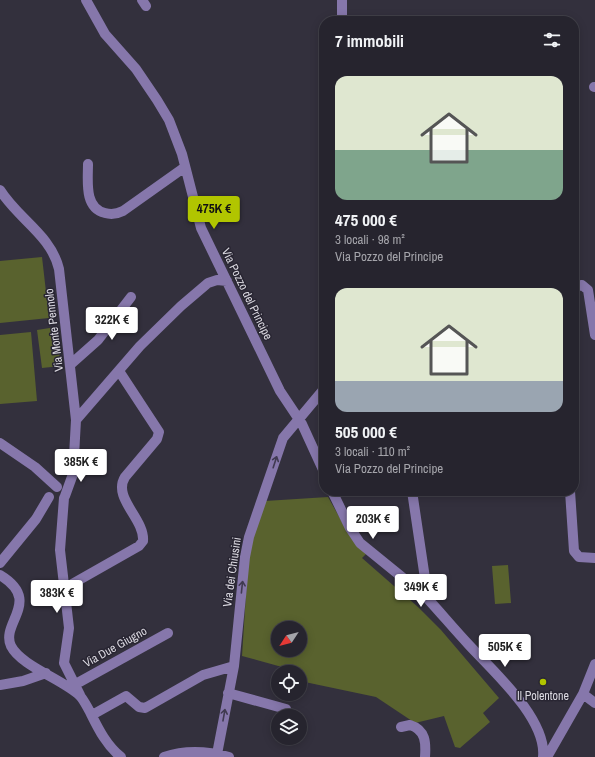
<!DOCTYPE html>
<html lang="it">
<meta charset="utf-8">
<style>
:root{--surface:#26242e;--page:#2e2c36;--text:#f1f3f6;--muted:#a4a4aa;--line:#42414a;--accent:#b1c500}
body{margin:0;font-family:"Archivo Narrow",sans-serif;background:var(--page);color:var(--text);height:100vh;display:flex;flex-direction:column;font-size:15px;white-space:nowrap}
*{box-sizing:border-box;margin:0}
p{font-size:13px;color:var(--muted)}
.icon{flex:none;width:22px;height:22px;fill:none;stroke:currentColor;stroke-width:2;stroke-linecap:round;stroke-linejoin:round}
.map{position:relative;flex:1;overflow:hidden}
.drawer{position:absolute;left:319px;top:16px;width:260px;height:480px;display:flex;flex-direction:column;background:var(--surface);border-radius:16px;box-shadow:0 2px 10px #0003,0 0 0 1px var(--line)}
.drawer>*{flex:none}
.needle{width:26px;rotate:234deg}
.tools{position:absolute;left:271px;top:621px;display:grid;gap:8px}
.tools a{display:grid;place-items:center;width:36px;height:36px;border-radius:50%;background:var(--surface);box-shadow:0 2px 10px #0003,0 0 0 1px var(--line);font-size:20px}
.price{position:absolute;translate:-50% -34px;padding:0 9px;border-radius:4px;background:#fff;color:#222;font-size:13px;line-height:26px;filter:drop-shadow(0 1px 2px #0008)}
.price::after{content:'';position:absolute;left:50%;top:24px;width:12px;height:9px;margin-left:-6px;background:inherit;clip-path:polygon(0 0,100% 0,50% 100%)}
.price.on{background:var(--accent);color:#111}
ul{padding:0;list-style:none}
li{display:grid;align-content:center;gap:8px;height:212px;padding:0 16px}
li span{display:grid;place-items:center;height:124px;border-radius:12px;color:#555}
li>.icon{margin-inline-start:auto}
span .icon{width:72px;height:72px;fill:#fffc;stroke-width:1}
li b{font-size:17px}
h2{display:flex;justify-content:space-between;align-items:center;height:48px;padding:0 16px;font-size:17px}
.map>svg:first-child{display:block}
</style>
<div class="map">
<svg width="595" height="757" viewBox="0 0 595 757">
<rect width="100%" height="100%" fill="#33303d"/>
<path fill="#59622e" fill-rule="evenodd" d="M 42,257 L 49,318 L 0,323 L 0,261 Z
M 56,327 L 61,366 L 42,368 L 37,330 Z
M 31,332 L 37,401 L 0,404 L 0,335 Z
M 328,497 L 351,538 L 366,554 L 362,558 L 418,607 L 441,630 L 499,698 L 483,713 L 490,722 L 460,748 L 455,747 L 444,716 L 415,723 L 376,697 L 300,681 L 300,672 L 242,656 L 248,563 L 251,544 L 265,501 ZM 278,628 L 300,628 L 300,650 L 278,650 Z
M 508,565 L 511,603 L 495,604 L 492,566 Z"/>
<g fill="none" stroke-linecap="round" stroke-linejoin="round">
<path stroke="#8677ab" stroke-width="10" d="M 86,0 L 105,34 L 136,69 L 157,100 L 169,120 L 182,154 L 201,228 L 280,391 L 302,424 L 324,472
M 142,0 L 146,6
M 342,0 L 342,21
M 594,87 L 595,87
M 88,164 C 88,181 84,208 105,213 C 112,215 117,214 123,211 L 185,167
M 0,190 C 18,219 51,235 59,269 L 76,420 L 73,474 L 65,496
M 574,286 L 582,285 L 588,290 L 595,335
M 71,364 L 98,340 L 131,297
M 76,420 L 140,346 L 181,306 L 208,283 L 217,280 L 227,281
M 0,443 L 35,467 L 57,487
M 332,491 L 350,528 L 360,543 L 408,582 L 418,588
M 412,491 L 426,585
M 570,491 L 574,551 L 579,557 L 595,558
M 64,498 L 60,550 L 69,628 L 64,663 L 80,695
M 0,563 L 36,519 L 49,497
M 0,575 C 43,601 0,623 11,646 C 21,666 64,680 80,696 C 84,700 87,707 90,712 C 98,728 106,745 121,757
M 65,588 L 139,546 L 143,541 C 145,519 112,498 125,477 L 157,439 L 159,432 L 119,371
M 426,597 C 440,612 454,629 469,645 C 493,671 547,719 543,757
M 0,685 L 23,681 L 46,673
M 74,685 L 168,633
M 228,693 L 286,709
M 583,694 L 595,703
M 92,715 L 126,696 L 139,707 L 145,708 L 203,675 L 234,666
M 401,727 L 410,725 C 426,730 426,743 425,757
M 217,754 L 234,666 L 245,557 L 249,537 L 283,438 L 324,389
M 164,757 C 185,750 207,751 229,757
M 547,757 L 583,694 L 595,664"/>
</g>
<defs><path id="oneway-shaft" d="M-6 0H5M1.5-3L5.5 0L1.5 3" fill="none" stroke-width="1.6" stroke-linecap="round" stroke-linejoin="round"/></defs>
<g stroke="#403a51">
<use href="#oneway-shaft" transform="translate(275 462) rotate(-72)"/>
<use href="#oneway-shaft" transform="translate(242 587) rotate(-84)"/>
<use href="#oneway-shaft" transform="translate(224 715) rotate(-80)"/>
</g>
<circle fill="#b1c500" stroke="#292633" stroke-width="1.5" cx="543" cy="682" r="4"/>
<g text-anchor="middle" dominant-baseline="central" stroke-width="3" stroke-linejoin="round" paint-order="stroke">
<g font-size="12" fill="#dbd9e1" stroke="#292633">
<text transform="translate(247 294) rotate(64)">Via Pozzo del Principe</text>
<text transform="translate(54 330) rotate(-97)">Via Monte Pennolo</text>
<text transform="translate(232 572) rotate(-82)">Via dei Chiusini</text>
<text transform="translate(115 647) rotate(-29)">Via Due Giugno</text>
</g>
<g font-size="12" fill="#dbd9e1" stroke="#292633">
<text x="543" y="696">Il Polentone</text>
</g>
</g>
</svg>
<div class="tools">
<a><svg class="needle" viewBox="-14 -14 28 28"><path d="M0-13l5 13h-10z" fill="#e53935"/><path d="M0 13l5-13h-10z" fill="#a4a4aa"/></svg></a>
<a><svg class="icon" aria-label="locate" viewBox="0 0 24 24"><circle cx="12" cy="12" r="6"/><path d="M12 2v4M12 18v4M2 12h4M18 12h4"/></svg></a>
<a><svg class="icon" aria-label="layers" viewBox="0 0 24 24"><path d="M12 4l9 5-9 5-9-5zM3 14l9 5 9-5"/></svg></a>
</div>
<b class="price on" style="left:214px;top:230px">475K €</b>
<b class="price" style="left:112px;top:341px">322K €</b>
<b class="price" style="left:81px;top:483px">385K €</b>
<b class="price" style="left:373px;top:540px">203K €</b>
<b class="price" style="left:421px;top:608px">349K €</b>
<b class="price" style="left:57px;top:614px">383K €</b>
<b class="price" style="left:505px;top:668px">505K €</b>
<section class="drawer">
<h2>7 immobili<svg class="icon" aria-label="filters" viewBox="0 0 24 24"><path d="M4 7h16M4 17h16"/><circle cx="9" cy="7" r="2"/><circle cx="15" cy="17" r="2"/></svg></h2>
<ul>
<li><span style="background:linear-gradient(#dfe7d0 60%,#7fa58c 0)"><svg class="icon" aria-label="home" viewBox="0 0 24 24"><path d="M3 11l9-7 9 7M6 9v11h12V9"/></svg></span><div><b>475 000 €</b><p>3 locali · 98 m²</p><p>Via Pozzo del Principe</p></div></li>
<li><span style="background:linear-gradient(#dfe7d0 75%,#9aa5b1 0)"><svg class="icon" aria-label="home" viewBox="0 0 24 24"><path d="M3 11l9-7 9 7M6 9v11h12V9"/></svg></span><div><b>505 000 €</b><p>3 locali · 110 m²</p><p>Via Pozzo del Principe</p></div></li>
</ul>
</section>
</div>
